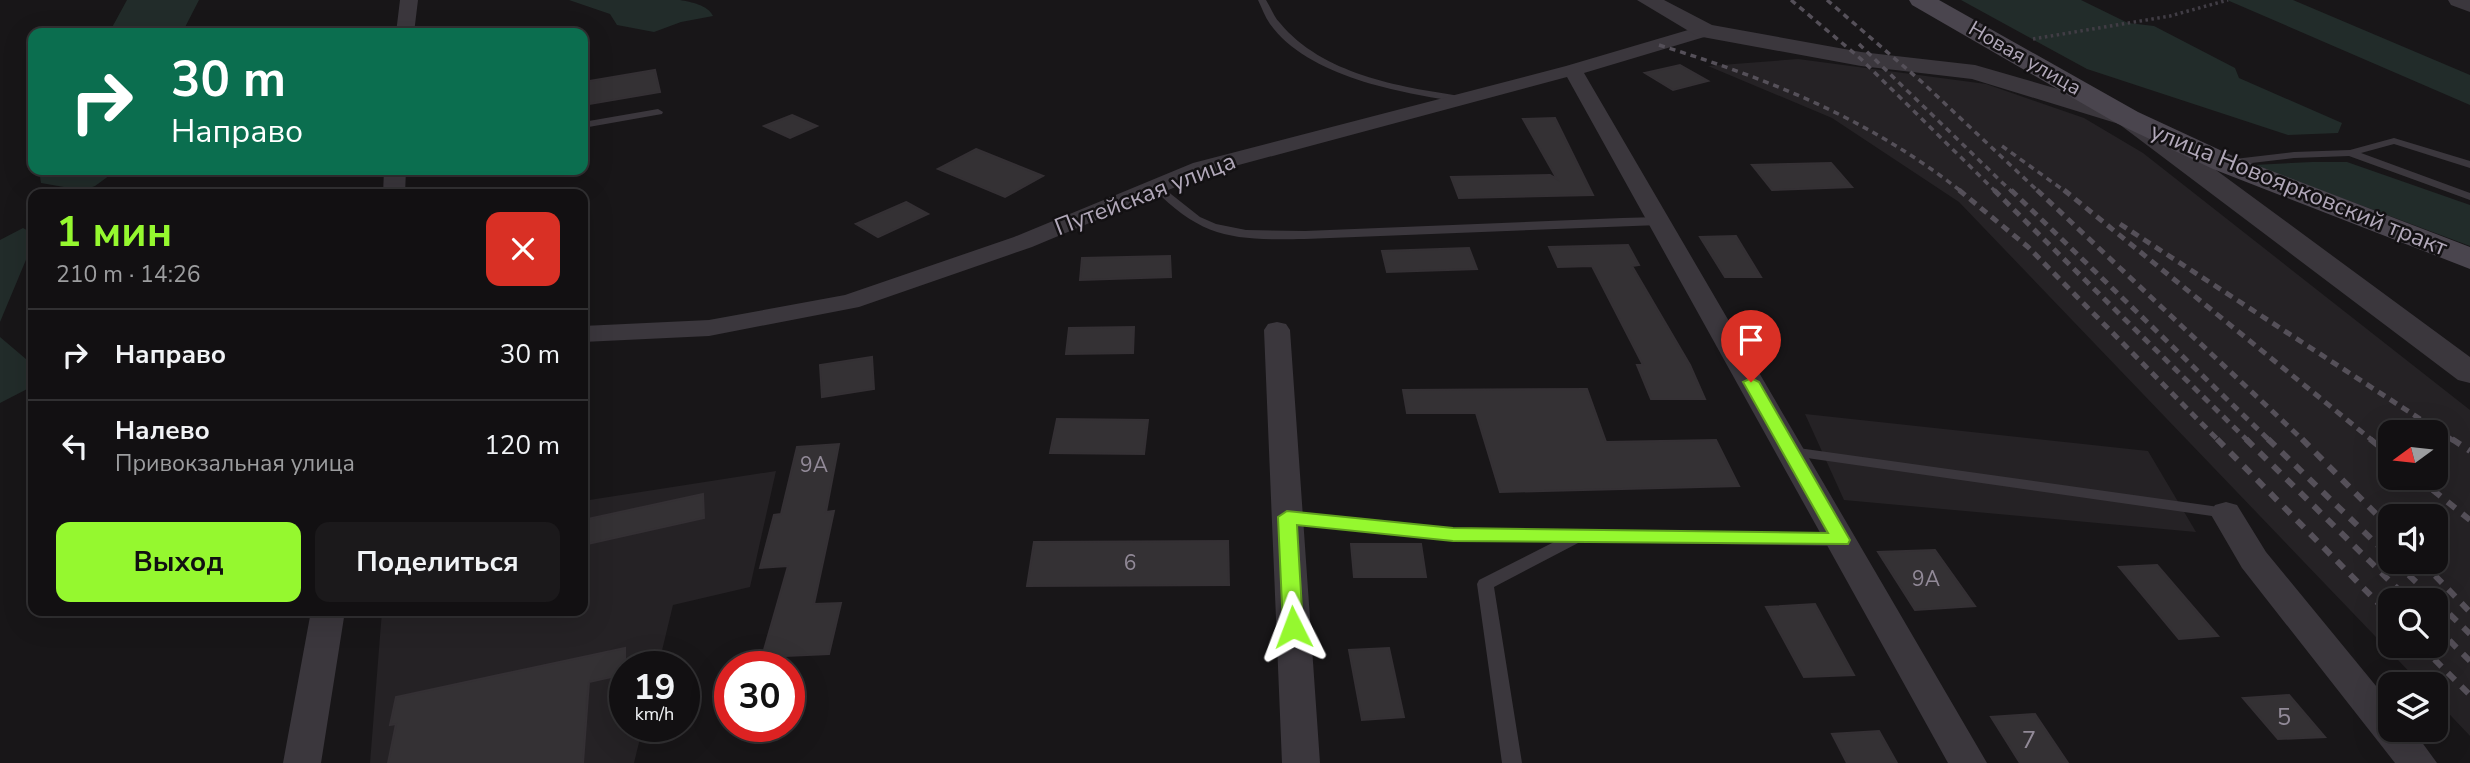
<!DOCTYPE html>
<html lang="ru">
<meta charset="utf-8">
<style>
:root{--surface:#121012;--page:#1b191b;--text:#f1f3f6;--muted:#9c9d9f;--line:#313032;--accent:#95f82f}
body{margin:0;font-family:"Nunito Sans",sans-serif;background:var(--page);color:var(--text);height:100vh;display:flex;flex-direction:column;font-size:26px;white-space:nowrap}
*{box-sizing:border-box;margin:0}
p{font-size:23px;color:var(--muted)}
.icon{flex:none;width:38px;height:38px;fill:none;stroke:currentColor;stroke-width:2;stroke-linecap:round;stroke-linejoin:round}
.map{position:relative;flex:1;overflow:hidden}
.details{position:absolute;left:28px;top:189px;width:560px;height:427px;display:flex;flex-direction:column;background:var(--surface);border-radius:14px;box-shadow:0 7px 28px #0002,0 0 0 2px var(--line)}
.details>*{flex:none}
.banner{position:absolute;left:28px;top:28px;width:560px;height:147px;border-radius:14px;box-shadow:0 7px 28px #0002,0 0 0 2px var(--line);background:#0b6e4f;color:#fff;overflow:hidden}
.needle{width:46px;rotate:255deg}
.tools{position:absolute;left:2378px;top:420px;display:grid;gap:14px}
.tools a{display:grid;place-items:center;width:70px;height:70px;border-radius:14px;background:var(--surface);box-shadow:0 7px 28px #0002,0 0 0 2px var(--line);font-size:35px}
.speed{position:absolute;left:609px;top:651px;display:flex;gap:14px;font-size:35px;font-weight:700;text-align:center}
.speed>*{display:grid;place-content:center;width:91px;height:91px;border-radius:50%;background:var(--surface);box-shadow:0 7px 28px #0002,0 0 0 2px var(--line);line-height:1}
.speed small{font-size:18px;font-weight:400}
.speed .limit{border:10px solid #d22;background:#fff;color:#111}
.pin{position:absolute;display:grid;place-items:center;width:60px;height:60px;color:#fff;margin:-72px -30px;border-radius:50% 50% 50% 0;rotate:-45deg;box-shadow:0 0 7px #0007}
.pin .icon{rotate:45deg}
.me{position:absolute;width:77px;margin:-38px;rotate:357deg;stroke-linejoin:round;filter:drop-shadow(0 0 5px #0008)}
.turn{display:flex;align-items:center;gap:24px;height:147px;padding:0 28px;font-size:32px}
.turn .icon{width:91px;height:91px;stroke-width:2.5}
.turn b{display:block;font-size:49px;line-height:60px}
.round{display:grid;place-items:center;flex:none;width:74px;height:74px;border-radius:14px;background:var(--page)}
.headline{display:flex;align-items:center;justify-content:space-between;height:119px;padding:0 28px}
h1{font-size:42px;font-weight:700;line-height:52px;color:var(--accent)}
.cta{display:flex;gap:14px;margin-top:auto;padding:14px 28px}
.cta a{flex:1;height:80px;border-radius:14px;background:var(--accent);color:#111;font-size:28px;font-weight:700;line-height:80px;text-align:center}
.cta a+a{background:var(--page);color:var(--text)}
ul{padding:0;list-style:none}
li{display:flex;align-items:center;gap:21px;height:91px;padding:0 28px;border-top:2px solid var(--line)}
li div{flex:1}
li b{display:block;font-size:26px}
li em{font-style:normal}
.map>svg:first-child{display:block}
.built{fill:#252225;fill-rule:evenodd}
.green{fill:#222c2a}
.building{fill:#343134;stroke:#343034;stroke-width:2}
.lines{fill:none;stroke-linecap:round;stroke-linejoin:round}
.path{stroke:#413d45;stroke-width:3.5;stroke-dasharray:2.5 3.5;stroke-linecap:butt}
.service{fill:#3b373d;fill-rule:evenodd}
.minor{fill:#3b373d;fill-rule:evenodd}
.tertiary{fill:#3b373d;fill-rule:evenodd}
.secondary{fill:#4a454e;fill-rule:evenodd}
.rail-far2{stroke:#555059;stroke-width:3.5;stroke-dasharray:6 5;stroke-linecap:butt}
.rail-far1{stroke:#555059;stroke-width:5;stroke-dasharray:8 6;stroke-linecap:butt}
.rail{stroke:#555059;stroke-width:6;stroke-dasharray:10 9;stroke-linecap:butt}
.route{fill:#95f82f;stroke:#61a11f;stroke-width:2}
.labels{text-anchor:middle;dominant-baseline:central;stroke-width:5;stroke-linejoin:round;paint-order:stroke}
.far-street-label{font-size:21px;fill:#b1a8b9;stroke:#131113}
.number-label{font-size:21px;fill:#928a98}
.street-label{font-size:24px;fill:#b1a8b9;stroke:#131113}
.near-number-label{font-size:24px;fill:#928a98}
</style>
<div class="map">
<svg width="2470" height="763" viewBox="0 0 2470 763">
<rect width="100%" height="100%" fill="#181618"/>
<!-- built -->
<path class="built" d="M 1798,59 L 1986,84 L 2084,118 L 2143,153 L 2470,410 L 2470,736 L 2436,700 L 2436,684 L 2421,684 L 1959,202 L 1832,118 L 1708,66 ZM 2390,432 L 2436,432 L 2436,478 L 2390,478 ZM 2390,516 L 2436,516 L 2436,562 L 2390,562 ZM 2390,600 L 2436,600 L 2436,646 L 2390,646 Z
M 1805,414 L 2148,451 L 2196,532 L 1844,500 Z
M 776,471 L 750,587 L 673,605 L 658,667 L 625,667 L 625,726 L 643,726 L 634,763 L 370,763 L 382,611 L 583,611 L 583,501 Z"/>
<!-- green -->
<path class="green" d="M 127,0 L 199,0 L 182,33 L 109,33 Z
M 569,0 L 680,0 C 691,2 708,5 713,16 L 681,22 L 654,32 L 617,25 L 610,14 Z
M 1961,0 L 2081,0 L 2128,23 L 2154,26 L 2235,68 L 2239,78 L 2342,123 L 2338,133 L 2288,135 L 2087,69 Z
M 2227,0 L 2293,0 L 2470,75 L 2470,105 Z
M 2312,162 L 2347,162 L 2470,205 L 2470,246 L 2253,165 Z
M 39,170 L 117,170 L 95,186 L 72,194 L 64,187 L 41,183 Z
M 23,228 L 32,233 L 33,243 L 0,322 L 0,240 Z
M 0,337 L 33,365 L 33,386 L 0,403 Z"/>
<!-- building -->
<path class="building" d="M 1680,65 L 1708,81 L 1673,90 L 1645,73 Z
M 655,70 L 660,92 L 583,105 L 583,82 Z
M 792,115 L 817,126 L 790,138 L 764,126 Z
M 1555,118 L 1593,195 L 1459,198 L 1451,177 L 1550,175 L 1557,179 L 1523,119 Z
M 976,149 L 1043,176 L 1005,197 L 938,169 Z
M 1831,163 L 1852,187 L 1772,190 L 1752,165 Z
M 906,202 L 928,214 L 878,237 L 856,224 Z
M 1736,236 L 1761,277 L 1725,277 L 1700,237 Z
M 1628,245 L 1639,265 L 1632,266 L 1690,365 L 1705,399 L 1651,399 L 1637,365 L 1643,365 L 1592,266 L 1558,267 L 1549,247 Z
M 1469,248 L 1477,269 L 1387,272 L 1382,251 Z
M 1170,256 L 1171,277 L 1080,280 L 1082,258 Z
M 1134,327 L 1133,353 L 1066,354 L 1069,328 Z
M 872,357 L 874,389 L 822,397 L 820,365 Z
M 1587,389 L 1606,442 L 1716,440 L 1739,486 L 1500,492 L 1476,413 L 1407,413 L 1403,390 Z
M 1057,419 L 1148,420 L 1144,454 L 1050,453 Z
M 839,444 L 826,512 L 834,511 L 814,604 L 841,603 L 829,654 L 762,657 L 788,566 L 760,568 L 774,515 L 781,514 L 797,447 Z
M 703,494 L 704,518 L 583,545 L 583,520 Z
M 1228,541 L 1229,585 L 1027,586 L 1034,542 Z
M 1351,544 L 1421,544 L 1426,577 L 1354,577 Z
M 1935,550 L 1975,606 L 1915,610 L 1878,552 Z
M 2157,565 L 2218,636 L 2179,639 L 2119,567 Z
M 1815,604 L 1854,675 L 1804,677 L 1766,607 Z
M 625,648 L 625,674 L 589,682 L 583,763 L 388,763 L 396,724 L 390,725 L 396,697 Z
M 1389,648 L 1404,717 L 1362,720 L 1349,650 Z
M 2289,695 L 2325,737 L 2278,739 L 2243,698 Z
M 2035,714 L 2068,763 L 2020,763 L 1991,717 Z
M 1879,731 L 1897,763 L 1847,763 L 1832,734 Z"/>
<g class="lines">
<!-- path -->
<path class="path" d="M 2033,39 L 2170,16 L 2228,0"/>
<!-- service -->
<path class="service" d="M 1258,0 L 1266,0 C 1271,8 1274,17 1280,23 C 1322,74 1399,87 1461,96 L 1466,99 L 1461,102 C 1401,93 1308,77 1270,24 C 1265,17 1262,8 1258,0 Z
M 658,109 L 663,112 L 662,114 L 583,128 L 583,122 Z
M 2394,138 L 2470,161 L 2470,168 L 2394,144 L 2361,153 L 2470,193 L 2470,200 L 2349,156 L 2294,158 L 2226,166 L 2220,163 L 2226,160 L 2294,152 L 2350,150 Z
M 1157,183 L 1200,217 L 1216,224 L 1246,230 L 1305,231 L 1622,218 L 1659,217 L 1665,221 L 1659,225 L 1305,239 C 1236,240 1203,240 1153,188 L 1151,186 Z
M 1791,447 L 2226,508 L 2232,509 L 2234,513 L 2232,517 L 2226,518 L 1786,455 L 1784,452 Z
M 1287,512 L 1453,529 L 1841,534 L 1847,536 L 1849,540 L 1847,544 L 1841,546 L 1580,542 L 1494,587 L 1522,763 L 1502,763 L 1477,584 L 1479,580 L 1554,542 L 1453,541 L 1281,521 L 1279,517 L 1281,513 Z"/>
<!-- minor -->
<path class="minor" d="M 400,0 L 418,0 L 414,33 L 396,33 Z
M 1705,25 L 1711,27 L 1714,31 L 1711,35 L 1584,73 L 1987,763 L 1948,763 L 1567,77 L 1209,173 L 1032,247 L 859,307 L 709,336 L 583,342 L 583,326 L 709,320 L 845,295 L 1014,237 L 1193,163 L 1566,66 Z
M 384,170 L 406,170 L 405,194 L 383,194 Z
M 1277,322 L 1286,324 L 1290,330 L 1320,763 L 1282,763 L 1264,330 L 1268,324 Z
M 2226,502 L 2237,505 L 2266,552 L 2390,703 L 2390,730 L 2413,730 L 2437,763 L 2395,763 L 2242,568 L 2210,513 L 2215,505 Z
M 311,611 L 345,611 L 321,763 L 283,763 Z"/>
<!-- tertiary -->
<path class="tertiary" d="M 1637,0 L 1664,0 L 1712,25 L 1861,52 L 1975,65 L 2137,112 L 2470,357 L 2470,383 L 2458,380 L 2119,124 L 1972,79 L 1861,66 L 1697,36 Z
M 2448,0 L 2470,0 L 2470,12 L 2451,5 Z"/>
<!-- secondary -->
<path class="secondary" d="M 1909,0 L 1939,0 L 2138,112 L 2235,157 L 2470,247 L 2470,269 L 2213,169 L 2118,124 L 1912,5 Z"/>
<!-- rail-far2 -->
<path class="rail-far2" d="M 1791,0 L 1861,59 L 1996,192
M 1827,0 L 1923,83 L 2039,192
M 1859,44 L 2012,192
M 1659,45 C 1771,80 1868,118 1962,192
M 2002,146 L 2066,192"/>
<!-- rail-far1 -->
<path class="rail-far1" d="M 1959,190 L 2028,247 L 2219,441
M 1994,190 L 2248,441
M 2011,190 L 2270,441
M 2037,190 L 2304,441
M 2064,190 L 2373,441
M 2120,224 L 2454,441"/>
<!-- rail -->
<path class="rail" d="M 2217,439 L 2390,615
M 2246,439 L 2409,600
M 2268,439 L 2390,557
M 2302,439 L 2390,528
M 2370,439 L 2390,455
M 2452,439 L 2470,451
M 2418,478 L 2470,520
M 2395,562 L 2435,600
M 2422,562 L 2470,612
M 2436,601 L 2470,634
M 2436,627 L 2470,661
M 2421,646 L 2470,695"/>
</g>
<!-- route -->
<path class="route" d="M 1751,378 L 1759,382 L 1850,540 L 1848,544 L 1453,541 L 1297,525 L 1303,627 L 1293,634 L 1283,627 L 1278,517 L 1287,511 L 1453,528 L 1828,533 L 1743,382 Z"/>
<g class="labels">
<!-- far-street labels -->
<g class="far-street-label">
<text transform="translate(2025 58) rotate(30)">Новая улица</text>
</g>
<!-- number labels -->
<g class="number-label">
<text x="814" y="465">9А</text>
<text x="1130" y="563">6</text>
<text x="1926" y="579">9А</text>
</g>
<!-- street labels -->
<g class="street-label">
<text transform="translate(2299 189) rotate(22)">улица Новоярковский тракт</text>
<text transform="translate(1145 194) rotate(-21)">Путейская улица</text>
</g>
<!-- near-number labels -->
<g class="near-number-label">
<text x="2284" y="717">5</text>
<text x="2029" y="740">7</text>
</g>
</g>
</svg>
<div class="tools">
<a><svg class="needle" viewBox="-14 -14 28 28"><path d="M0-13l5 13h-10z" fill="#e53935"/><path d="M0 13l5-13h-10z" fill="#9c9d9f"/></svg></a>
<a><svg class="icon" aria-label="sound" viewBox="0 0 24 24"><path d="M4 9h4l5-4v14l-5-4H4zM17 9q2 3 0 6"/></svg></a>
<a><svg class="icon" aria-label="search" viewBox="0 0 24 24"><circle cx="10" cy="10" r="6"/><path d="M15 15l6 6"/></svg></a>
<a><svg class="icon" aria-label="layers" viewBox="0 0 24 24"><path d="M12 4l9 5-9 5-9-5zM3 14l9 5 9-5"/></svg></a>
</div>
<div class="speed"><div>19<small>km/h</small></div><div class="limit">30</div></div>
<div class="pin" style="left:1751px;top:382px;background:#d93025"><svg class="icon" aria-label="arrive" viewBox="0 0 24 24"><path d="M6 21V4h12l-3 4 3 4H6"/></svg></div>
<svg class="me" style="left:1293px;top:627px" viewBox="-20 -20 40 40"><path d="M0-17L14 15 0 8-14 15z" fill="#95f82f" stroke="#fff" stroke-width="4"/></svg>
<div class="banner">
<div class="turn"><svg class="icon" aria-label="right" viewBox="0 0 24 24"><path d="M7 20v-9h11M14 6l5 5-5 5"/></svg><div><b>30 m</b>Направо</div></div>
</div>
<section class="details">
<div class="headline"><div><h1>1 мин</h1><p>210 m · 14:26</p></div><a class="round" style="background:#d93025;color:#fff"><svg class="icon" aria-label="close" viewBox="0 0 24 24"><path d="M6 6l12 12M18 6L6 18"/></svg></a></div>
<ul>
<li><svg class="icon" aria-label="right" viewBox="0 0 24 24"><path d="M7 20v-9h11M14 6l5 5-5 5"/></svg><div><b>Направо</b></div><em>30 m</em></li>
<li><svg class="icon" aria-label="left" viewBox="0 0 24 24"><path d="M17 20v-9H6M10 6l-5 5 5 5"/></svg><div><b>Налево</b><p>Привокзальная улица</p></div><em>120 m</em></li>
</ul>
<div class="cta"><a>Выход</a><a>Поделиться</a></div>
</section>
</div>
